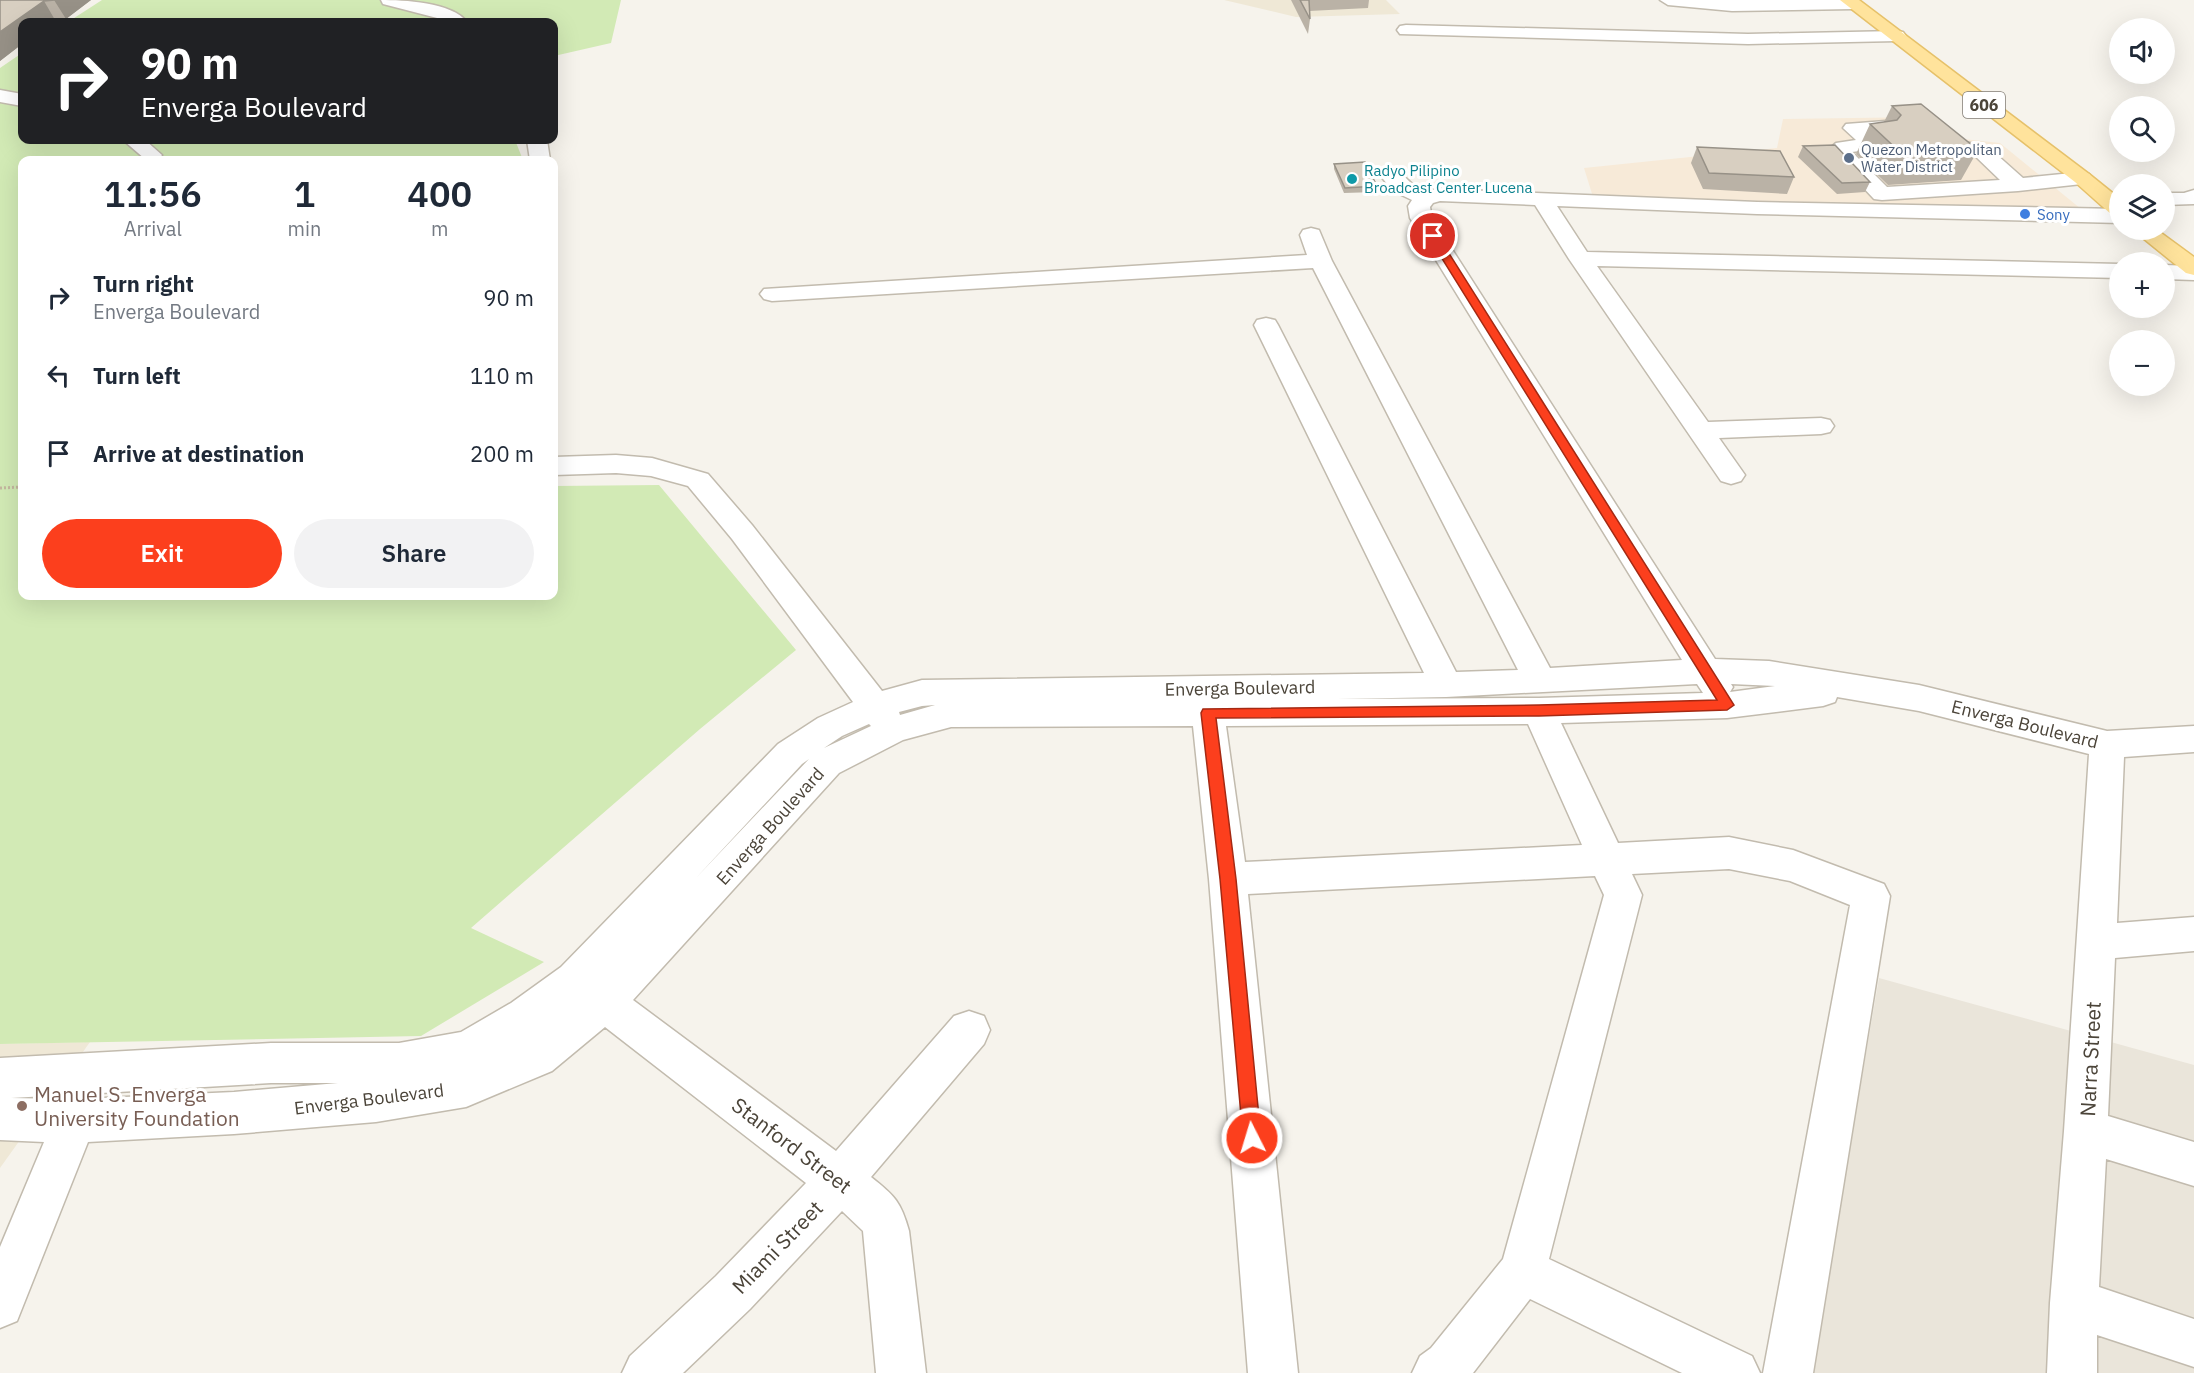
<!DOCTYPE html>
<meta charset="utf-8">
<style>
:root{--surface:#fff;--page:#f2f2f3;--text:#1f2937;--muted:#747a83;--accent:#fc3f1d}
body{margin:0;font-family:"IBM Plex Sans",sans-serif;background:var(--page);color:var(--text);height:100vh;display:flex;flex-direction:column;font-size:22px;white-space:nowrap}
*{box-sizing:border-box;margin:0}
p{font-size:20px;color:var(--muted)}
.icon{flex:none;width:33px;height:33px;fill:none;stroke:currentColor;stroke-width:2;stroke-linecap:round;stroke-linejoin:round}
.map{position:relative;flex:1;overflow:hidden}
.panel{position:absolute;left:18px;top:156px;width:540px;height:444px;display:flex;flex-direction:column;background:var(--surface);border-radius:12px;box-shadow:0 6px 24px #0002}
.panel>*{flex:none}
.banner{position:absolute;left:18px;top:18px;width:540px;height:126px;border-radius:12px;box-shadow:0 6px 24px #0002;background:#202124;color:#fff;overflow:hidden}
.controls{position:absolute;left:2109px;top:18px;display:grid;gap:12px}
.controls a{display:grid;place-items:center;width:66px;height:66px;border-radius:50%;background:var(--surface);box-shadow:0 6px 24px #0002;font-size:30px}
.pin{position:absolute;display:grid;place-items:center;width:51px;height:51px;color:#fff;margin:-26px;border:3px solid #fff;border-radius:50%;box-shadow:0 2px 6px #0007}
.me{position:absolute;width:66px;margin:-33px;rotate:355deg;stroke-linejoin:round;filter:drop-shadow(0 0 4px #0008)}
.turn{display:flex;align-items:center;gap:21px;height:126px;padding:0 24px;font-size:27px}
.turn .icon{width:78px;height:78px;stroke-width:2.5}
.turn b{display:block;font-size:42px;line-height:51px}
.eta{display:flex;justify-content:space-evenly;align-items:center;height:102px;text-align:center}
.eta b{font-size:36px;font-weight:600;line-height:42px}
.button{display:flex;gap:12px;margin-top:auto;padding:12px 24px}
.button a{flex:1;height:69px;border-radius:36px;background:var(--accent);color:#fff;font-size:24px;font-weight:600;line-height:69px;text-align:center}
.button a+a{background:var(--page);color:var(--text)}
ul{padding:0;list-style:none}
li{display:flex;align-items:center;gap:18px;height:78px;padding:0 24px}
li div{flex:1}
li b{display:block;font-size:22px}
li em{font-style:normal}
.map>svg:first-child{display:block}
.residential{fill:#eae5da}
.commercial{fill:#f7ead8}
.education{fill:#efe8d6}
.green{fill:#d2eab5}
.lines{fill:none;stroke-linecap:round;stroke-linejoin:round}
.minor-casing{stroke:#c2bbae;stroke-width:3}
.major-casing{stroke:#e6c16a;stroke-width:3}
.path{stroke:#c4b79f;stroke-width:3;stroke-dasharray:2 2;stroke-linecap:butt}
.minor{fill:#fff;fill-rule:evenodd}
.major{fill:#ffe39c;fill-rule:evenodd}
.wall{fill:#bab2a6}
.shaded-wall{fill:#979187}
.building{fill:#d8cfc1;stroke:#979187;stroke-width:1.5}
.route{fill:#fc3f1d;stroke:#a42913;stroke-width:1.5}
.service-dot{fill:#5c6f8a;stroke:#fff;stroke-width:2}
.culture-dot{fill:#0f9aa8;stroke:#fff;stroke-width:2}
.shop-dot{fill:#3f7fe0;stroke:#fff;stroke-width:2}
.education-dot{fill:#8d6e63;stroke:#fff;stroke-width:2}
.labels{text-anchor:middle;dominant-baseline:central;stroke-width:6;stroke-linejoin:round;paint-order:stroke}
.far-service-label{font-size:15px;fill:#4e5e75;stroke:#fff;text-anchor:start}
.far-culture-label{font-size:15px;fill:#0d838f;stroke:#fff;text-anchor:start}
.far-shop-label{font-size:15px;fill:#366cbe;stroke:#fff;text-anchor:start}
.shield{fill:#fff;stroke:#817c74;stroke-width:1.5}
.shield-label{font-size:16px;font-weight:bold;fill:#4b4439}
.street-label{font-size:18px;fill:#4b4439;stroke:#fff}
.near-street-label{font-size:21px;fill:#4b4439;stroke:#fff}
.near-education-label{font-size:21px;fill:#785e54;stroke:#fff;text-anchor:start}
</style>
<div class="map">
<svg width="2194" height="1373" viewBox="0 0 2194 1373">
<rect width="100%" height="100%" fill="#f6f3ec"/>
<!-- residential -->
<path class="residential" d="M 1879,978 L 2194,1065 L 2194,1373 L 1811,1373 Z"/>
<!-- commercial -->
<path class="commercial" d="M 1924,117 L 1945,137 L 2000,143 L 2086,213 L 1593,197 L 1584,168 L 1777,148 L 1783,119 Z"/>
<!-- education -->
<path class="education" d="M 1224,0 L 1386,0 L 1400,14 L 1296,17 Z
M 90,1042 L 0,1168 L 0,1044 Z"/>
<!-- green -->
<path class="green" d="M 102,0 L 621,0 L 611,43 L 554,56 L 554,22 L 68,22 Z
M 22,53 L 22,140 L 515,140 L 523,160 L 22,160 L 22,596 L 554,596 L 554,486 L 659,485 L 796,650 L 700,729 L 471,928 L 544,962 L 421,1036 L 0,1044 L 0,68 Z"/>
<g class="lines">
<defs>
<path id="minor" d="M 381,0 C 403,0 452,2 467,22 L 447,22 L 441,19 L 383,4 Z
M 1660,0 L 1857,0 L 1861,4 L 1853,9 L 1732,11 L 1668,5 Z
M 1406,25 L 1748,34 L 1897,31 L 1903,32 L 1906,36 L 1903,40 L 1897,41 L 1748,44 L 1400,34 L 1397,30 L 1400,26 Z
M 0,90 L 22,94 L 22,106 L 0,102 Z
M 1912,119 L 1919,121 L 1922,125 L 1919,129 L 1872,133 L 1884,144 L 1881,148 L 1852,152 L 1887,187 L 2000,180 L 1974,155 L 1929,147 L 1926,143 L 1929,139 L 1936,137 L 1987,146 L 2023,178 L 2082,172 L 2089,174 L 2092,178 L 2089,182 L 2082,184 L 2018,191 L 1882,200 L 1874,199 L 1828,150 L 1836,143 L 1856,140 L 1843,128 L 1846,124 Z
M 123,140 L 145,140 L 162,155 L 159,159 L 145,159 Z
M 527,140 L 547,140 L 550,160 L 530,160 Z
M 1389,168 C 1411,173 1408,195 1440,189 L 1757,202 L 2120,209 L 2120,223 L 1757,214 L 1557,206 L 1587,252 L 2120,264 L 2120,278 L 1597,266 L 1708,422 L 1821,418 L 1830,420 L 1834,426 L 1830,432 L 1821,434 L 1719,438 L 1745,475 L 1741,481 L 1731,484 L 1721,481 L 1569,259 L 1535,205 L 1440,201 L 1433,203 L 1430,207 L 1432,218 L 1715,659 L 1769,661 L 1919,685 L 2107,731 L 2194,726 L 2194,752 L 2124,757 L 2117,923 L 2194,917 L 2194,951 L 2115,958 L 2108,1116 L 2194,1142 L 2194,1186 L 2106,1159 L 2099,1287 L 2194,1319 L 2194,1367 L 2097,1335 L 2097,1373 L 2047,1373 L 2050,1303 L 2064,1131 L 2089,754 L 1919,711 L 1837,697 L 1835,702 L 1823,706 L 1727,718 L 1561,723 L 1618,843 L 1729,837 L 1793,850 L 1884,884 L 1890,896 L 1813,1373 L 1763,1373 L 1850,905 L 1790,881 L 1729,869 L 1632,874 L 1642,895 L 1549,1259 L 1752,1356 L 1760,1373 L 1682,1373 L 1530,1299 L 1473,1373 L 1412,1373 L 1420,1356 L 1431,1348 L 1503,1259 L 1604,895 L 1595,876 L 1248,894 L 1298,1373 L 1248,1373 L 1209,879 L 1193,726 L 951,727 L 903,740 L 839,773 L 633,1000 L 836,1151 L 954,1016 L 969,1011 L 984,1016 L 990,1030 L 984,1044 L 871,1177 C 895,1196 901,1202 909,1231 L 926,1373 L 876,1373 L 863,1231 L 842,1211 L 750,1309 L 683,1373 L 622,1373 L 630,1356 L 716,1276 L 806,1183 L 605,1027 L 552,1071 L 466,1107 L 376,1122 L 234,1134 L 88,1142 L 17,1321 L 0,1328 L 0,1247 L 44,1142 L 0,1140 L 0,1058 L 271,1043 L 399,1043 L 461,1032 L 511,1003 L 561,967 L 778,744 L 818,718 L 853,702 L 732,539 L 688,486 L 651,476 L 616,473 L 554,475 L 554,457 L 616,455 L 652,458 L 708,474 L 752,525 L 882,691 L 922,680 L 1424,673 L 1254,325 L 1257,320 L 1266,318 L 1275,320 L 1278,325 L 1456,672 L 1518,670 L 1313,268 L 772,301 L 764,299 L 760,294 L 764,289 L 1307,255 L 1300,235 L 1303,230 L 1311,228 L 1319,230 L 1332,261 L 1550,668 L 1682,660 L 1410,218 L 1408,206 L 1412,200 L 1393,191 L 1379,174 L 1382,170 ZM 1697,684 L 1703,693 L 1539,698 L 1337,699 L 1446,697 ZM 1731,684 L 1775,686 L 1730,692 L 1733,687 ZM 935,705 L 900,715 L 899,712 L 922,706 ZM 869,724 L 871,726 L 824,748 L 842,736 ZM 1528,724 L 1582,845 L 1245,862 L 1226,726 ZM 809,759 L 695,879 L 802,764 ZM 271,1083 L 338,1083 L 234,1092 L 103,1098 L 101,1093 ZM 64,1095 L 62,1099 L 11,1098 Z
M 2194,190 L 2194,204 L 2164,205 L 2164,193 L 2184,193 Z
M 2164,265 L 2194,266 L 2194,280 L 2164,279 Z"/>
<path id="major" d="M 1840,0 L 1859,0 L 2089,174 L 2120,199 L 2120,216 L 2112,215 L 2075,182 Z
M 2133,230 L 2157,230 L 2194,257 L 2194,275 L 2186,273 Z"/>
</defs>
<!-- minor casing -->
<use href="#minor" class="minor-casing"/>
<!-- major casing -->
<use href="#major" class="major-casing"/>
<!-- path -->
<path class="path" d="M 0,488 L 22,487"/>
<!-- minor -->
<use href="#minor" class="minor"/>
<!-- major -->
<use href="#major" class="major"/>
</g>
<!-- wall -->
<path class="wall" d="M 0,0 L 91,0 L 66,19 L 22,22 L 22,44 L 0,61 Z
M 1291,0 L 1369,0 L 1368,8 L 1309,11 L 1310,19 L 1308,34 Z
M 1892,106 L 1978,150 L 1961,180 L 1888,185 L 1856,154 L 1870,124 L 1884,122 Z
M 1803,146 L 1870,182 L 1865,192 L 1837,194 L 1798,157 Z
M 1697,147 L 1794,177 L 1787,194 L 1703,189 L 1691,163 Z
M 1334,164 L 1377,186 L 1376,192 L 1344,193 L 1334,169 Z"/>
<!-- shaded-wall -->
<path class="shaded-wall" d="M 54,0 L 91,0 L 66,19 Z
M 44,1 L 55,20 L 51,22 L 22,22 L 22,44 L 0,61 L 0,32 Z"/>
<!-- building -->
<path class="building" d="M 0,0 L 55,0 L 44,1 L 0,32 Z
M 1300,0 L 1309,0 L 1310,19 Z
M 1921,104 L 1978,150 L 1903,155 L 1870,124 L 1897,120 L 1901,115 L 1892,106 Z
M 1835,145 L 1870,182 L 1842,183 L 1803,146 Z
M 1697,147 L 1780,151 L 1794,177 L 1709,173 Z
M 1365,162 L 1377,186 L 1345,188 L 1334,164 Z"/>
<!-- route -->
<path class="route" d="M 1433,233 L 1438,236 L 1734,705 L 1727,710 L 1539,716 L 1216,718 L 1236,879 L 1261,1138 L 1258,1144 L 1252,1147 L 1245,1144 L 1243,1138 L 1220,879 L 1201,713 L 1203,709 L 1539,705 L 1717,700 L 1428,236 Z"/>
<!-- markers -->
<circle class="service-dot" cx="1849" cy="158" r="6"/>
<circle class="culture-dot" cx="1352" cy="179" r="6"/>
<circle class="shop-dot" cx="2025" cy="214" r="6"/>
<circle class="education-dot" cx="22" cy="1106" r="6"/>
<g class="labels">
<!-- far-service labels -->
<g class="far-service-label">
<text x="1861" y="149">Quezon Metropolitan<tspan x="1861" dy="17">Water District</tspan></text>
</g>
<!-- far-culture labels -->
<g class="far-culture-label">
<text x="1364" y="170">Radyo Pilipino<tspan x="1364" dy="17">Broadcast Center Lucena</tspan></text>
</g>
<!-- far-shop labels -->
<g class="far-shop-label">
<text x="2037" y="214">Sony</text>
</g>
<!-- shield labels -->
<rect class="shield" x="1963" y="92" width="42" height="26" rx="4.5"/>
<g class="shield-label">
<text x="1984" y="105">606</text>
</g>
<!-- street labels -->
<g class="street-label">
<text transform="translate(1240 688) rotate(-1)">Enverga Boulevard</text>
<text transform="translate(2025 724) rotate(14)">Enverga Boulevard</text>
<text transform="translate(770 826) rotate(-48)">Enverga Boulevard</text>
<text transform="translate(369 1099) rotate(-7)">Enverga Boulevard</text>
</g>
<!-- near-street labels -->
<g class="near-street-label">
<text transform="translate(2090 1059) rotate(-87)">Narra Street</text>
<text transform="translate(792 1145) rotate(37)">Stanford Street</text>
<text transform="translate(777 1247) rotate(-46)">Miami Street</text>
</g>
<!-- near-education labels -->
<g class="near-education-label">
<text x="34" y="1094">Manuel S. Enverga<tspan x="34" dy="24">University Foundation</tspan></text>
</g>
</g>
</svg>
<div class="controls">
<a><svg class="icon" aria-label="sound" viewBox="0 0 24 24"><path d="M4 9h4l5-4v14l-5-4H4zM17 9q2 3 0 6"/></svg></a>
<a><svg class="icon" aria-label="search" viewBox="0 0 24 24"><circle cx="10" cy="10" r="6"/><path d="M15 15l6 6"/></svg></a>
<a><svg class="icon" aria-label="layers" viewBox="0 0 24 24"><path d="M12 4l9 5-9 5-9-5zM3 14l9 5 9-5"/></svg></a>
<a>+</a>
<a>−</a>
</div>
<div class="pin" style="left:1433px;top:236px;background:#d93025"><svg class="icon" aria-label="arrive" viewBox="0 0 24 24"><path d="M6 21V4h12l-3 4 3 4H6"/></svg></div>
<svg class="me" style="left:1252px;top:1138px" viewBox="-20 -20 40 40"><circle r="17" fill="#fc3f1d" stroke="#fff" stroke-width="3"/><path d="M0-11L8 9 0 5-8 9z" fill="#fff"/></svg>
<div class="banner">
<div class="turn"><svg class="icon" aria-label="right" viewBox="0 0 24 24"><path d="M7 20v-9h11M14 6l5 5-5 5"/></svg><div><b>90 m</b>Enverga Boulevard</div></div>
</div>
<section class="panel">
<div class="eta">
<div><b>11:56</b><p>Arrival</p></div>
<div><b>1</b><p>min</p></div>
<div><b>400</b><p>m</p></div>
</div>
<ul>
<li><svg class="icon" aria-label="right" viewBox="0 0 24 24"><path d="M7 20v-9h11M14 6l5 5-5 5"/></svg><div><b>Turn right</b><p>Enverga Boulevard</p></div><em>90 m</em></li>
<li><svg class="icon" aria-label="left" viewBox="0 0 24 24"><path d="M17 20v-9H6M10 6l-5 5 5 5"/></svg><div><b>Turn left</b></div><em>110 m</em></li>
<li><svg class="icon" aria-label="arrive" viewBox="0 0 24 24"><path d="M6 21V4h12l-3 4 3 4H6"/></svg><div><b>Arrive at destination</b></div><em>200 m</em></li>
</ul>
<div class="button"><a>Exit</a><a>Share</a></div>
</section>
</div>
